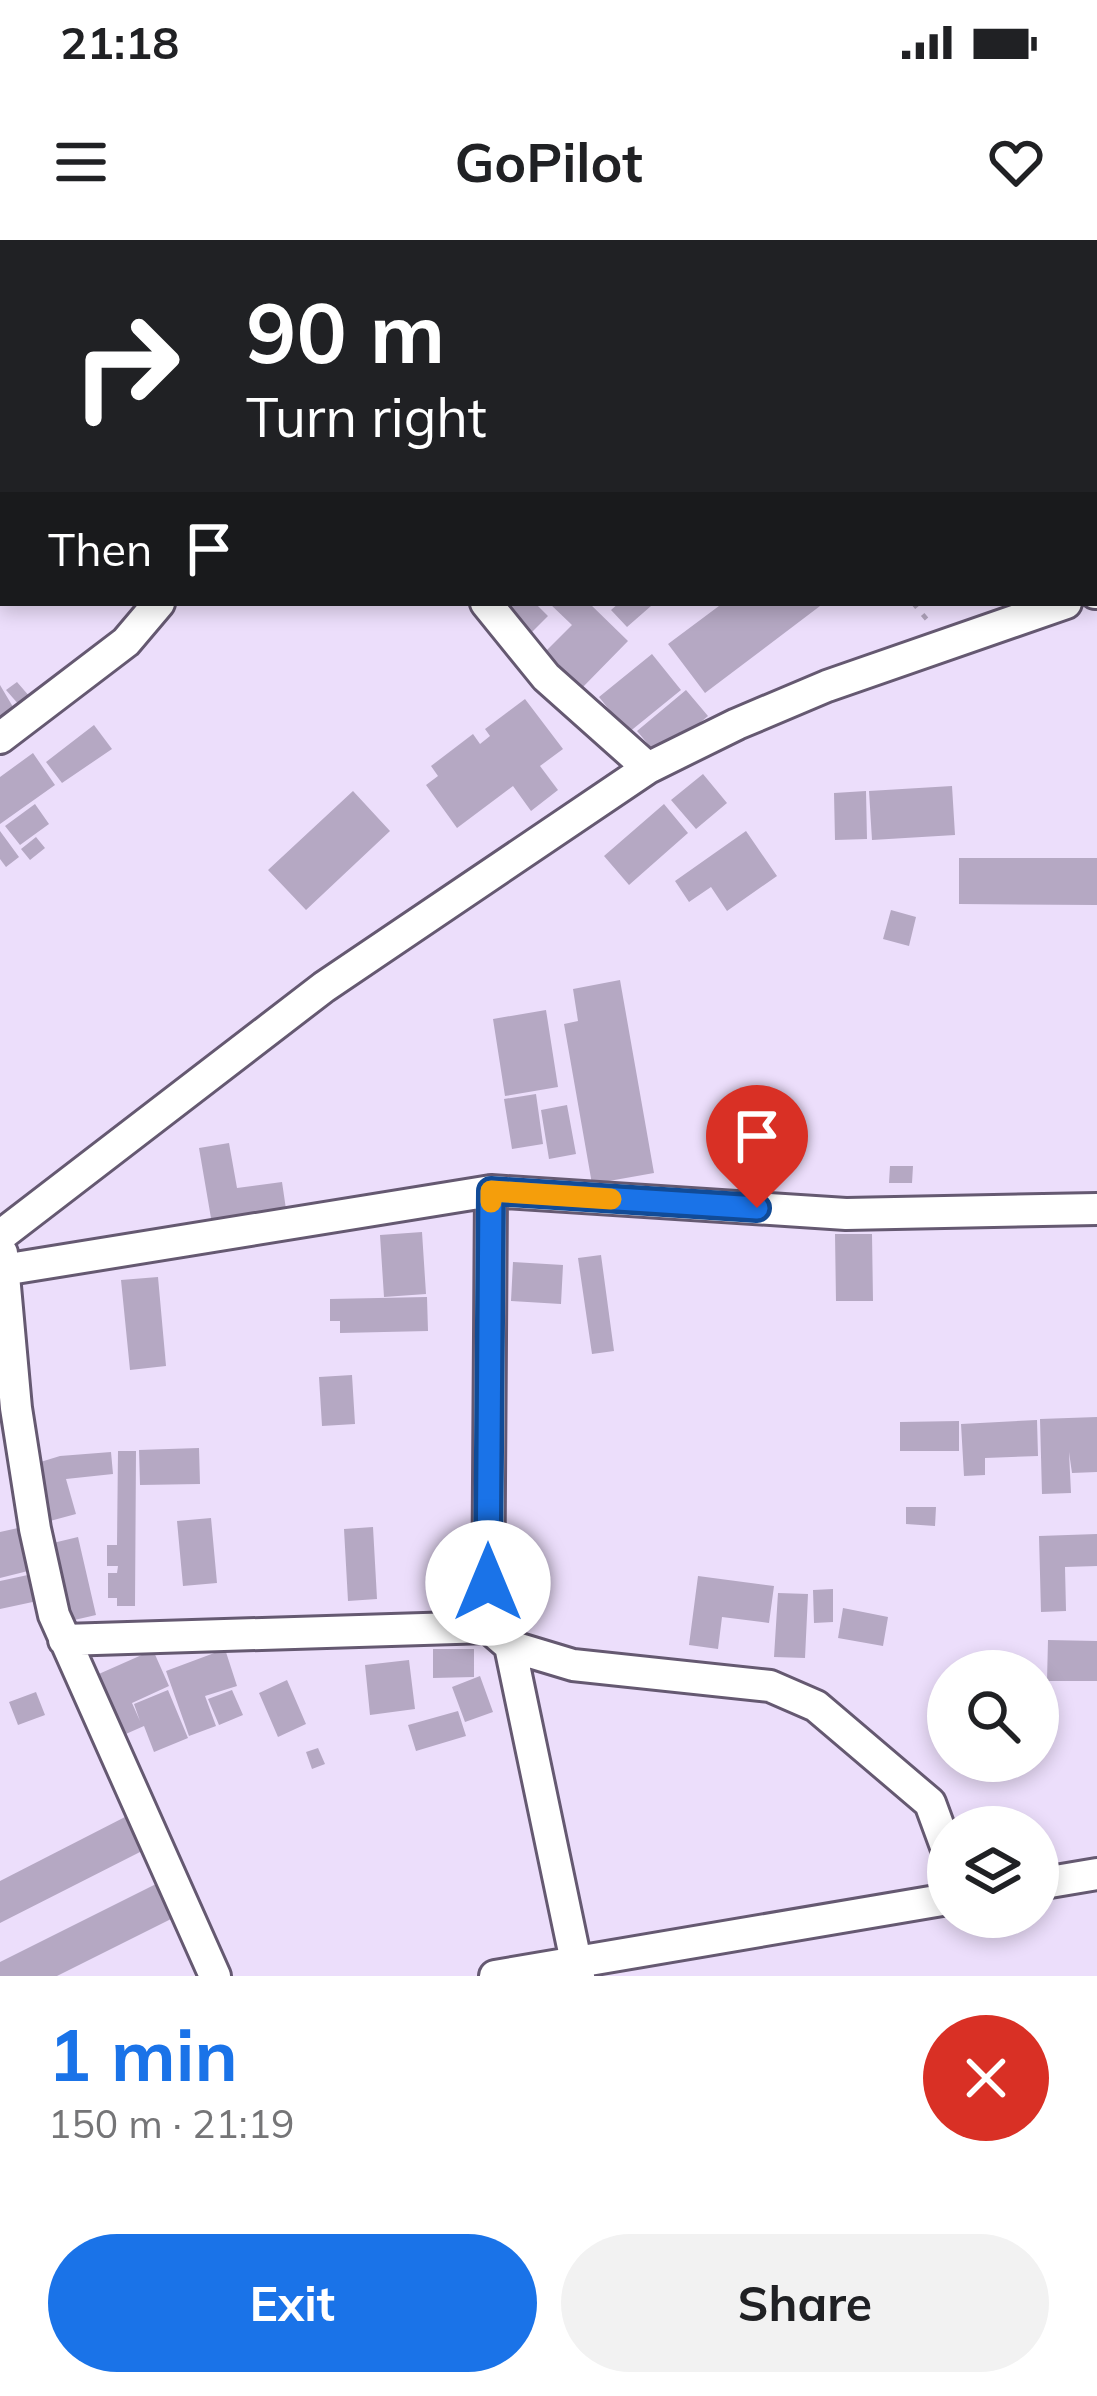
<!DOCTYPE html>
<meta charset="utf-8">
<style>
:root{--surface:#fff;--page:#f2f2f2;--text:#202124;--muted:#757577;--accent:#1a73e8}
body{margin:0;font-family:Mulish,sans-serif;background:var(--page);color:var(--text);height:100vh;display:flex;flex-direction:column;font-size:45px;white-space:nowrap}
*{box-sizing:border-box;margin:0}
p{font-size:39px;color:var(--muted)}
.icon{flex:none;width:66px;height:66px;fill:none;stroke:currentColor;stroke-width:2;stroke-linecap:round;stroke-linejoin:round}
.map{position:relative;height:1736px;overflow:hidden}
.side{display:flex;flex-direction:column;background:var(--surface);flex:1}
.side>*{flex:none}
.guide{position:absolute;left:0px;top:0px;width:1098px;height:366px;box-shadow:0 6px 18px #0003;background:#202124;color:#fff;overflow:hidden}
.tools{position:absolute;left:927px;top:1410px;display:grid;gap:24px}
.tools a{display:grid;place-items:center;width:132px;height:132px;border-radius:50%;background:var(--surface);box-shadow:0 6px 18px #0003;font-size:60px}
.pin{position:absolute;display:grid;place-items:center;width:102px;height:102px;color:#fff;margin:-123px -51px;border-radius:50% 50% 50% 0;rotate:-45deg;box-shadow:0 0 12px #0007}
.pin .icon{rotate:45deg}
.me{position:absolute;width:132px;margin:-66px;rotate:0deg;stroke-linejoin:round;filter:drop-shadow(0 0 9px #0008)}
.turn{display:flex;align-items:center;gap:42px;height:252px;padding:0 48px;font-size:54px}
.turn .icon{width:156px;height:156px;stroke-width:2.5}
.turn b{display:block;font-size:84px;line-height:102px}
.then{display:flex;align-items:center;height:114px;padding:0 48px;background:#0003;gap:24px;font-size:45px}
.round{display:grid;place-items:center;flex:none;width:126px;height:126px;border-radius:63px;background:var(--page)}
.overview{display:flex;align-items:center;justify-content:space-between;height:204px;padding:0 48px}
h1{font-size:72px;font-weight:700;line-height:90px;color:var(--accent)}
.action{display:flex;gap:24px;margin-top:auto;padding:24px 48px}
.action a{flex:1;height:138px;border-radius:72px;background:var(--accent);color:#fff;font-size:48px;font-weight:700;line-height:138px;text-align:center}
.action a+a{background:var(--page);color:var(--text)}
.status{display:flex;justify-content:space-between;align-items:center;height:84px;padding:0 60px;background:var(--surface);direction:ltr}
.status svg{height:33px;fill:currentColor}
header{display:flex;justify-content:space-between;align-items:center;height:156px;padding:0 48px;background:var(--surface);font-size:54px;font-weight:700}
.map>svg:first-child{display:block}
.building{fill:#b5a8c3}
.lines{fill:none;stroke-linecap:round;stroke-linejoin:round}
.minor-casing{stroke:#655971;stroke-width:36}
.path{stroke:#afa3bb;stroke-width:4.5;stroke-dasharray:6 9;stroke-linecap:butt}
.minor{stroke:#fff;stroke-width:30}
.route-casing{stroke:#114b97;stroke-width:30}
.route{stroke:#1a73e8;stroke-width:21}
.slow{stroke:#f59e0b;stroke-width:21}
</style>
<div class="status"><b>21:18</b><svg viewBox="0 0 49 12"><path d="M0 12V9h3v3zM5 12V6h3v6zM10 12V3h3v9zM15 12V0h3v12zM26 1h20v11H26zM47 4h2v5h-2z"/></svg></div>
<header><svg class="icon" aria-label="menu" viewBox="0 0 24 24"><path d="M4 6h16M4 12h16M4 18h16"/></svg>GoPilot<svg class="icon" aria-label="heart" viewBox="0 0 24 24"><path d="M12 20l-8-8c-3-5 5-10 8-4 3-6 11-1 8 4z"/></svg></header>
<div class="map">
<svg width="1097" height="1736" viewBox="0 0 1097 1736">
<rect width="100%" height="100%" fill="#ecdefb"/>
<!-- building -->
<path class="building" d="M 499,363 L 535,363 L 548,376 L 526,398 Z
M 549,363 L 589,363 L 628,401 L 581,449 L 544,413 L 572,385 Z
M 619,363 L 649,363 L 651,366 L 627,387 L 611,370 Z
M 723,363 L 824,363 L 705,453 L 668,404 Z
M 652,414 L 681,450 L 628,493 L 599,457 Z
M 17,442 L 30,457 L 20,466 L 6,450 Z
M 0,445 L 16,472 L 0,481 Z
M 686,450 L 708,476 L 659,517 L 637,491 Z
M 525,459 L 563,509 L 540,526 L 558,550 L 531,571 L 513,546 L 457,588 L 426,545 L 438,536 L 431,526 L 473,494 L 480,504 L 490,496 L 485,489 Z
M 94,485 L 112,509 L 62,543 L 46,522 Z
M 33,513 L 55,545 L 0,584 L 0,537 Z
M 703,534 L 727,563 L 696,589 L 671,560 Z
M 952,546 L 955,595 L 872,600 L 869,551 Z
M 353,551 L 390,591 L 306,670 L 268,630 Z
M 866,551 L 867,599 L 835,600 L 834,553 Z
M 35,564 L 49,584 L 20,605 L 5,586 Z
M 664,564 L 688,593 L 629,645 L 604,616 Z
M 0,591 L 19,617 L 6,627 L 0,619 Z
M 746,591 L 777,636 L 727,671 L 711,647 L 689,662 L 675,641 Z
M 36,597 L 45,608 L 30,620 L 21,609 Z
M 959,618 L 1097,618 L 1097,665 L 959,664 Z
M 891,670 L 916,677 L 909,706 L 883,699 Z
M 620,740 L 654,933 L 592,944 L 564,784 L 578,781 L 573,749 Z
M 546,770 L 558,847 L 505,856 L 493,779 Z
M 536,854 L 543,904 L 512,909 L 504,859 Z
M 567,865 L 576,914 L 549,919 L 541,870 Z
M 229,903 L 237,948 L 282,942 L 287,976 L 212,984 L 199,908 Z
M 890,926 L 913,926 L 912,943 L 889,943 Z
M 422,992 L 426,1054 L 384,1057 L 380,995 Z
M 835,994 L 872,994 L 873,1061 L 836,1061 Z
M 601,1015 L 614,1111 L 592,1114 L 578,1018 Z
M 513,1022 L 563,1025 L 561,1064 L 511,1061 Z
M 158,1037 L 166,1126 L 130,1130 L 121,1040 Z
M 427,1057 L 428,1091 L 340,1093 L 340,1081 L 330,1081 L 330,1059 Z
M 352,1135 L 355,1184 L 322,1186 L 319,1137 Z
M 1097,1177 L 1097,1232 L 1072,1233 L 1069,1212 L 1071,1253 L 1042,1254 L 1040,1179 Z
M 1037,1180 L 1038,1216 L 985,1218 L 985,1235 L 964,1236 L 961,1184 Z
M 959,1181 L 959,1211 L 900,1211 L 900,1182 Z
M 199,1208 L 200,1244 L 140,1245 L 139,1210 Z
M 118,1211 L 136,1211 L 135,1366 L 117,1366 L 117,1358 L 108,1358 L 108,1333 L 117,1333 L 118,1326 L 107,1326 L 107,1305 L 117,1305 Z
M 111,1212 L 113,1234 L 66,1239 L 76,1274 L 50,1281 L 34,1224 L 60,1216 Z
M 906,1267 L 936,1267 L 935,1286 L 906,1284 Z
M 211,1278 L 217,1343 L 183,1346 L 177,1281 Z
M 373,1287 L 377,1359 L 348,1361 L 344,1289 Z
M 18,1288 L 28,1331 L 0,1338 L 0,1292 Z
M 1097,1294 L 1097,1326 L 1065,1327 L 1066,1371 L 1041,1372 L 1039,1296 Z
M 78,1297 L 96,1375 L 70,1381 L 53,1303 Z
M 37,1333 L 42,1360 L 0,1369 L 0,1341 Z
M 698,1336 L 774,1346 L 769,1383 L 722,1377 L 718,1409 L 689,1405 Z
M 833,1349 L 833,1382 L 814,1383 L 813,1350 Z
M 778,1353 L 808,1354 L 805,1418 L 774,1417 Z
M 843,1368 L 888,1377 L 883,1406 L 838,1398 Z
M 1048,1400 L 1097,1401 L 1097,1441 L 1047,1441 Z
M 225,1409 L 237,1446 L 205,1456 L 216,1486 L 189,1496 L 166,1431 Z
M 433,1409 L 474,1409 L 474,1437 L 433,1438 Z
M 153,1410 L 169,1446 L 132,1463 L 140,1481 L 134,1464 L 168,1450 L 188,1498 L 154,1512 L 144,1486 L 119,1497 L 92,1437 Z
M 409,1420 L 415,1469 L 370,1475 L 365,1425 Z
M 480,1436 L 493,1472 L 465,1482 L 452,1447 Z
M 287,1440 L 306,1484 L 278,1497 L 259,1453 Z
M 232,1450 L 243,1475 L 219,1485 L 208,1459 Z
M 36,1452 L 45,1475 L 18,1485 L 9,1462 Z
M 458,1471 L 466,1496 L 416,1511 L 408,1485 Z
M 318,1508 L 325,1524 L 312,1529 L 306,1512 Z
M 125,1577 L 142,1611 L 0,1683 L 0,1641 Z
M 158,1643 L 175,1677 L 57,1736 L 0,1736 L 0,1722 Z"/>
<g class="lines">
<defs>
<path id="minor" d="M 18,3 L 20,0
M 391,3 L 393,0
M 1095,353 L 1097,352
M 486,363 L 546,437 L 648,528
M 0,498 L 126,402 L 159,363
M 0,996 L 324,747 L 648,528 L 737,484 L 827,446 L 1066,363
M 2,1013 L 16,1168 L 35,1289 L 54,1375 L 215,1736
M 3,1030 L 491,951 L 846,974 L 1097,969
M 488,1387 L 491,951
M 64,1400 L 488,1387 L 510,1406 L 573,1425 L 770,1446 L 816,1466 L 930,1563 L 948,1612
M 510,1406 L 579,1736
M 1038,1644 L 1097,1634
M 495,1736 L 948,1659"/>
</defs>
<!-- minor casing -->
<use href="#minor" class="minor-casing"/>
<!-- path -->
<path class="path" d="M 925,3 L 928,1
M 913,363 L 929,382"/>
<!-- minor -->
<use href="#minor" class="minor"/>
</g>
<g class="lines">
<defs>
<path id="route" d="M 488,1343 L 491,951 L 757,968"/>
</defs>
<!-- route casing -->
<use href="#route" class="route-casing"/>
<!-- route -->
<use href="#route" class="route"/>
<!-- slow -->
<path class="slow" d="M 491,962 L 491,951 L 611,959"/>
</g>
</svg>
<div class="tools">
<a><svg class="icon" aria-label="search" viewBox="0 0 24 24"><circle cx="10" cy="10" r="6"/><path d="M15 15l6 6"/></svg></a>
<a><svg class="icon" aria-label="layers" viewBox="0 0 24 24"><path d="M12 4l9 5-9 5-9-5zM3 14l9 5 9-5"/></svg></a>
</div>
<div class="pin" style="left:757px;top:968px;background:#d93025"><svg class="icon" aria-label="arrive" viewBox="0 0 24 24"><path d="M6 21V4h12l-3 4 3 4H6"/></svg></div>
<svg class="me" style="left:488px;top:1343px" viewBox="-20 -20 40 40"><circle r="19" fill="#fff"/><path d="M0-13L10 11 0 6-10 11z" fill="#1a73e8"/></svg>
<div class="guide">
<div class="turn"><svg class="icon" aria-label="right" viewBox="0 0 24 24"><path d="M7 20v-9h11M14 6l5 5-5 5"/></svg><div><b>90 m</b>Turn right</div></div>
<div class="then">Then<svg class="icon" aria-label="arrive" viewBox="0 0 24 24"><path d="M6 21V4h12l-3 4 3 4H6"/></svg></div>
</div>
</div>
<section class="side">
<div class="overview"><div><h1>1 min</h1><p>150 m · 21:19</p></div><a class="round" style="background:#d93025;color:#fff"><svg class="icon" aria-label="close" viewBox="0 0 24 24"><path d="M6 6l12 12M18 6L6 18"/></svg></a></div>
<div class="action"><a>Exit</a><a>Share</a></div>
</section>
